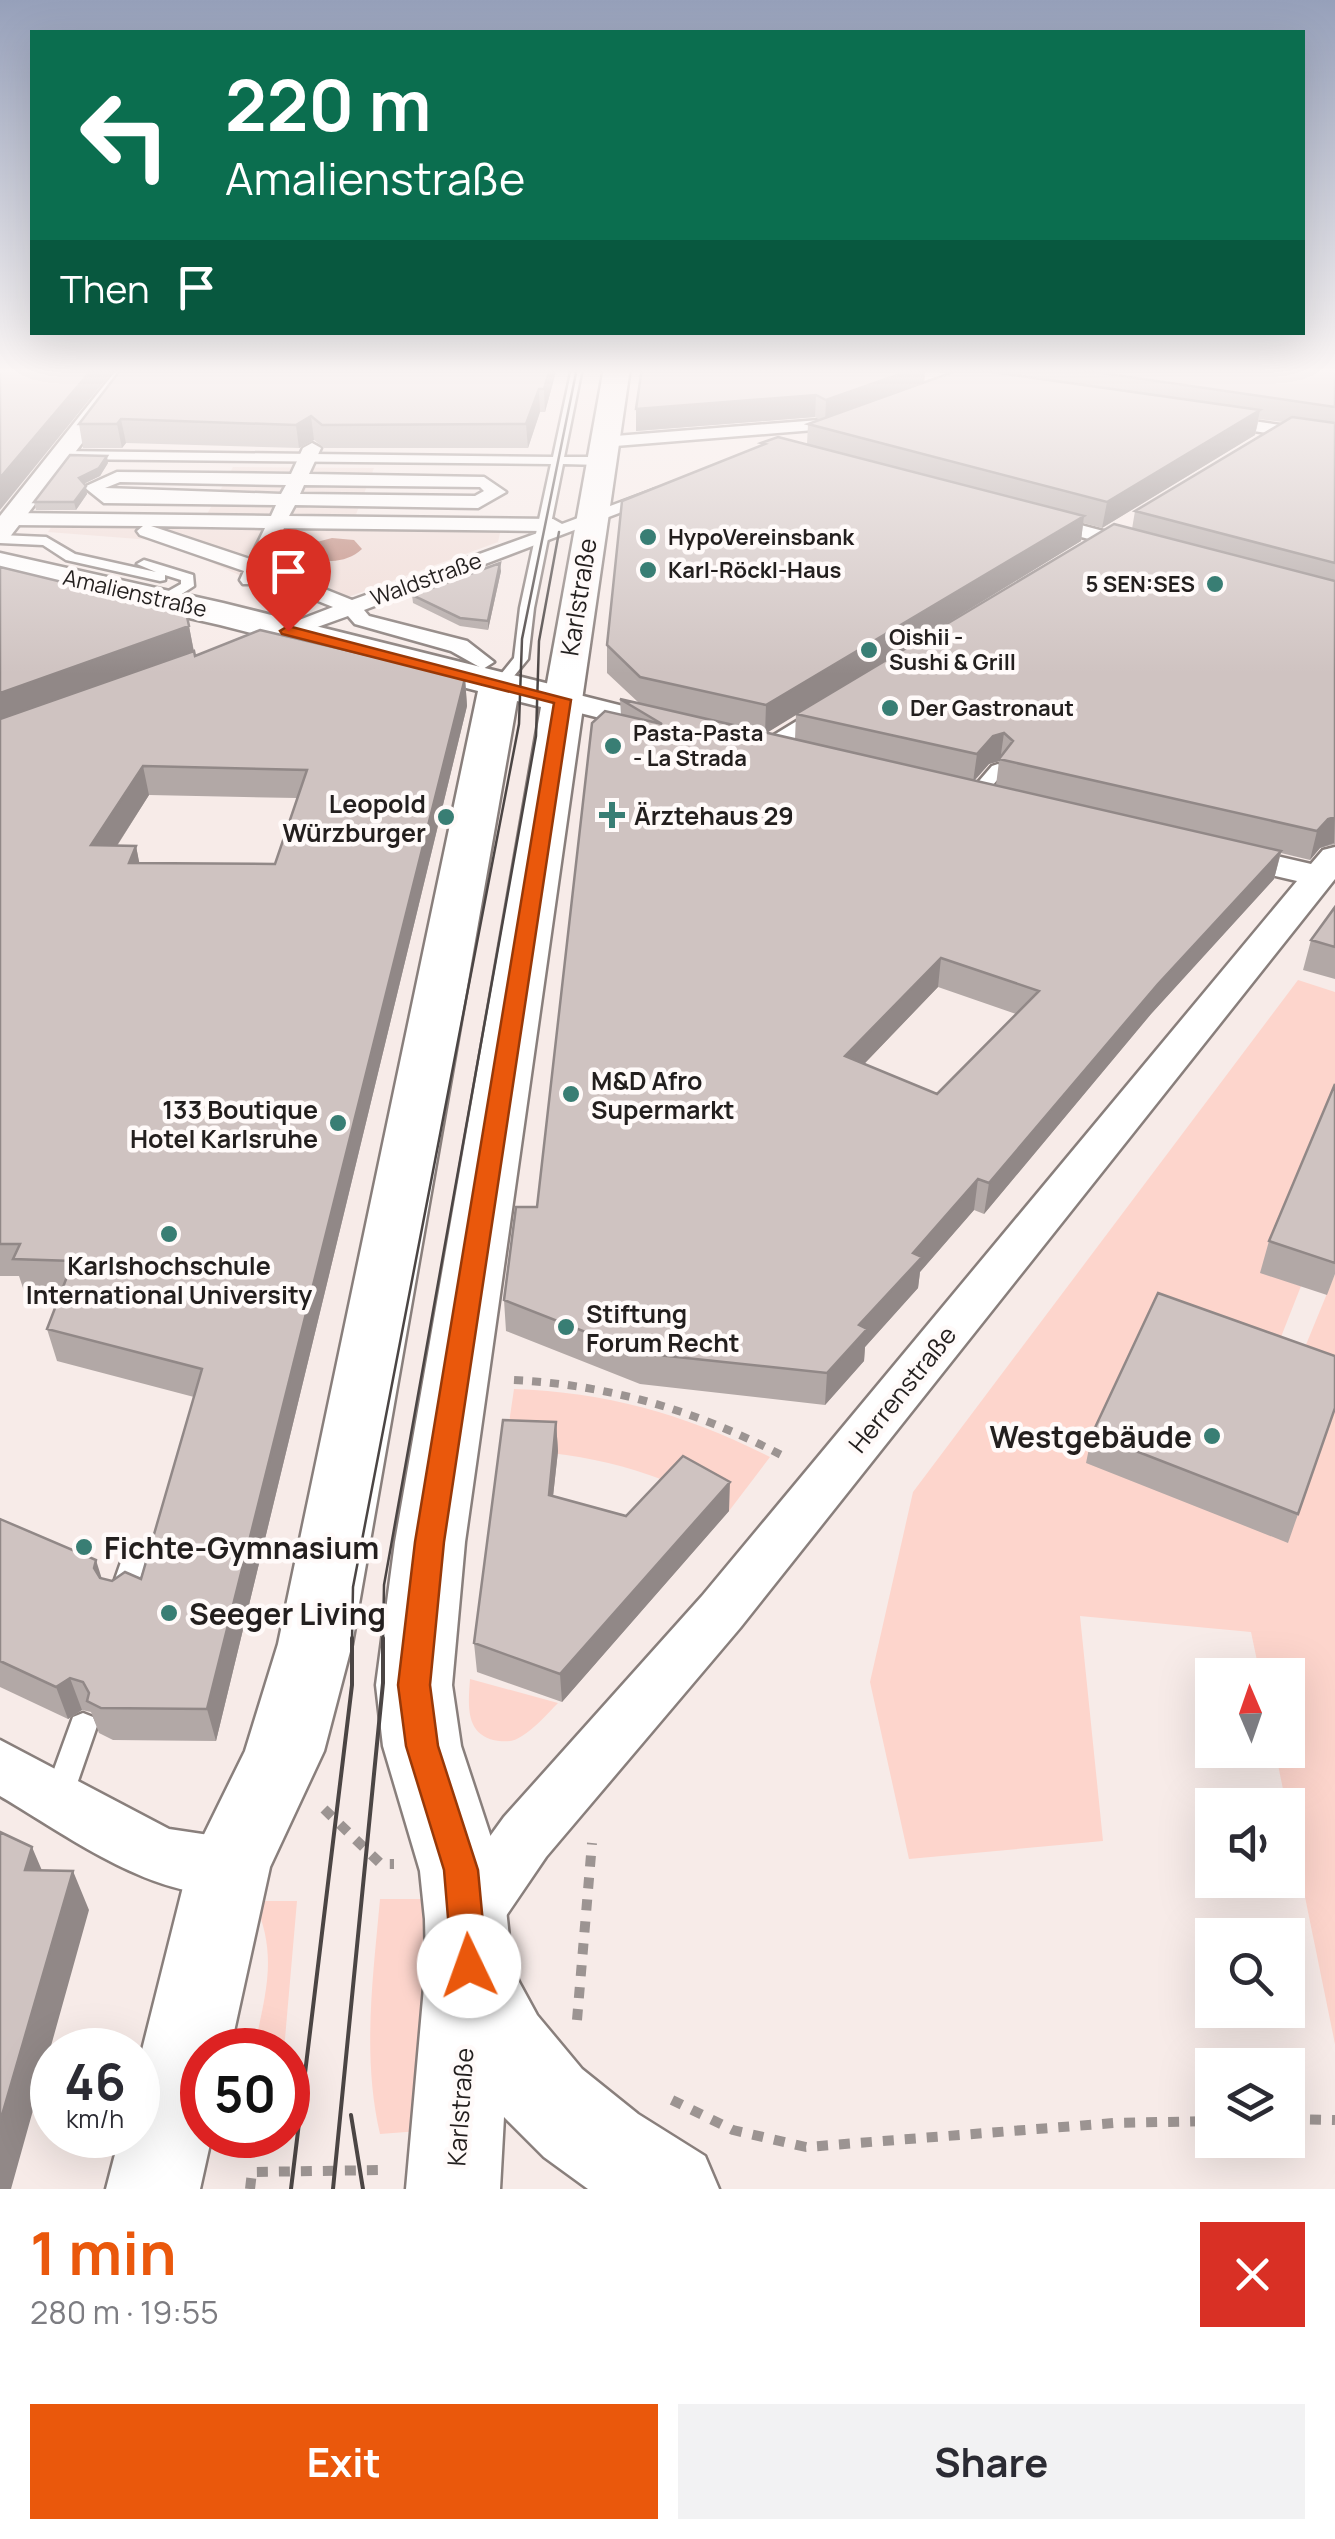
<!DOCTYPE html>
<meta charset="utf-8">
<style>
:root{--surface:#fff;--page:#f2f2f3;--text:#2b2b33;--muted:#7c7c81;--accent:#ea580c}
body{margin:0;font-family:Manrope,sans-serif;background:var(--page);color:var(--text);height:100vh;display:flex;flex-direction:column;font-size:38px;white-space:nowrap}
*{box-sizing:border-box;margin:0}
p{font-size:32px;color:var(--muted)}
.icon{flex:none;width:55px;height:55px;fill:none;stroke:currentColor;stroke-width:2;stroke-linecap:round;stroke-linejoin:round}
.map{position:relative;height:2189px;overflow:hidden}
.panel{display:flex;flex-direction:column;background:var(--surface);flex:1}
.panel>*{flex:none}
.banner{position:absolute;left:30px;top:30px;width:1275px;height:305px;border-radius:0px;box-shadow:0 10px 40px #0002;background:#0b6e4f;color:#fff;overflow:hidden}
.needle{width:65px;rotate:358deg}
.tools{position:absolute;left:1195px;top:1658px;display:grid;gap:20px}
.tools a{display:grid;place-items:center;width:110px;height:110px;border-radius:0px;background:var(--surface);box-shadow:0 10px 40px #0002;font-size:50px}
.speed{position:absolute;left:30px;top:2028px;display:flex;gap:20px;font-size:50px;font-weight:700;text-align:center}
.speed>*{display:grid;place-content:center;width:130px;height:130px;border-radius:50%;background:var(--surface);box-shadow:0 10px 40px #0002;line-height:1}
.speed small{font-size:25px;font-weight:400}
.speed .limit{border:15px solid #d22;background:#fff;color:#111}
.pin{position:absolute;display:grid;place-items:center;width:85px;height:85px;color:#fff;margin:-102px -42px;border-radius:50% 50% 50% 0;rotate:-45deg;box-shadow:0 0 10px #0007}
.pin .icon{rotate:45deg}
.me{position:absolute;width:110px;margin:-55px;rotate:357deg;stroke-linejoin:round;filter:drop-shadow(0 0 8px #0008)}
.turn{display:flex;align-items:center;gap:35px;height:210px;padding:0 30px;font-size:45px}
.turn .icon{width:130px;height:130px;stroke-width:2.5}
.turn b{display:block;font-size:70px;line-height:85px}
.then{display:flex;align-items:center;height:95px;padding:0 30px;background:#0003;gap:20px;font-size:38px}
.round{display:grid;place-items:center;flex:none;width:105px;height:105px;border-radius:0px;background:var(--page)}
.head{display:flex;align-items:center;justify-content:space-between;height:170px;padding:0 30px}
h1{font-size:60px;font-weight:700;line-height:75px;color:var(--accent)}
.action{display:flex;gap:20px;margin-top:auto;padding:20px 30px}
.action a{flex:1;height:115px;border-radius:0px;background:var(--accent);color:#fff;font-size:40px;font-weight:700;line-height:115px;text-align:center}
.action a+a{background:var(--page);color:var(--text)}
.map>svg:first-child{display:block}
.built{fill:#f0dcd7}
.green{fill:#fdd5cc}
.water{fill:#bb8275}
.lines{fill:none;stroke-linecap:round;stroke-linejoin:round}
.service-casing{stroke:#897f7c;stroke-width:5}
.pedestrian-casing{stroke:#897f7c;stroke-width:5}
.minor-casing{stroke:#897f7c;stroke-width:5}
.tertiary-casing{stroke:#897f7c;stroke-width:5}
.secondary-casing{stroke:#897f7c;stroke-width:5}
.path-far1{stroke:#9c9492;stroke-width:8;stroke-dasharray:9 9;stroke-linecap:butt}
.path{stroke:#9c9492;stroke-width:10;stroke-dasharray:11 11;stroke-linecap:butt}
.service{fill:#fff;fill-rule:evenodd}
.pedestrian{fill:#fff;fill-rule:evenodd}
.minor{fill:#fff;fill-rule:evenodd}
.tertiary{fill:#fff;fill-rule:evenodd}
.secondary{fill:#fff;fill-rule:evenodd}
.tram-far1{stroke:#4b4544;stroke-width:2.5}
.tram{stroke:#4b4544;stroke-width:4}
.wall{fill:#b2a8a6;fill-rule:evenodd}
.shaded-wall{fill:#918887}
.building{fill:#cfc3c1;stroke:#918887;stroke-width:2.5;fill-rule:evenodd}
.route{fill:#ea580c;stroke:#983908;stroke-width:2.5}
.poi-dot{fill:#397e74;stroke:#fffaf9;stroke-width:4}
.labels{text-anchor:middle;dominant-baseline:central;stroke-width:9;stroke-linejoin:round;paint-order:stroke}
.far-poi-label{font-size:22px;font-weight:bold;fill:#231f1e;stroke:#fffaf9;text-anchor:start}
.far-street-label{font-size:22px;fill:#231f1e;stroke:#fffaf9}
.street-label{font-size:25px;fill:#231f1e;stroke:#fffaf9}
.poi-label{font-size:25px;font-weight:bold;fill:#231f1e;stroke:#fffaf9;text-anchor:start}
.near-poi-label{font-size:30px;font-weight:bold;fill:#231f1e;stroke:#fffaf9;text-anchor:start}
</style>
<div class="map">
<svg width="1335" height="2189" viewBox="0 0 1335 2189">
<rect width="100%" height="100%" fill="#f7ebe8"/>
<!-- built -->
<path class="built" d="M 233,467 L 374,468 L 355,517 L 503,520 L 498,542 L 329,604 L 250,580 L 164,541 L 48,532 L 60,514 L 206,516 Z"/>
<!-- green -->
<path class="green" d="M 1298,980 L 1335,992 L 1335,1093 L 1261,1272 L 1301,1286 L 1270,1365 L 1335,1408 L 1335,2044 L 1275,1750 L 1288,1750 L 1288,1675 L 1260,1675 L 1251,1632 L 1080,1616 L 1103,1841 L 909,1859 L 870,1682 L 913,1492 Z
M 1335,1274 L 1335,1389 L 1294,1374 Z
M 514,1389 C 607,1392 687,1415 770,1457 L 729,1511 C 658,1471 586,1452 505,1450 Z
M 470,1679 L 558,1703 C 547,1714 535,1728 522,1736 C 515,1741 508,1742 499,1741 C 465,1736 468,1707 470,1679 Z
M 380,1899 L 446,1899 L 432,2130 L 380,2134 C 362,2056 373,1978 380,1899 Z
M 254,1901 L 297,1901 L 284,2050 L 254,2050 C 265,1994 279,1956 254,1901 Z"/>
<!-- water -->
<path class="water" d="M 332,538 L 354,540 L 362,549 C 347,563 323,565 307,553 L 313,543 Z"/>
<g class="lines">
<defs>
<path id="service" d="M 572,368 L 582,368 L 564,457 L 601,457 L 607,461 L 601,465 L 563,464 L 534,608 L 528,659 L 505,687 L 500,688 L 493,684 L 514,658 L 520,608 L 551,464 L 61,459 L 55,455 L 61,451 L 553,457 Z
M 0,535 L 46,537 L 75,554 L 156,572 L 137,564 L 144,560 L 193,575 L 194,586 L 168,603 L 158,603 L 158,597 L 181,584 L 181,580 L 165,575 L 165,580 L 160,581 L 66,560 L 43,545 L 0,543 Z
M 998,764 L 1006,769 L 1004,772 L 980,800 L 968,800 L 968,794 L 992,766 Z
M 136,1542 L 145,1545 L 149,1553 L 130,1607 L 121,1610 L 112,1607 L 108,1599 L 127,1545 Z
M 83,1713 L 93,1717 L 97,1726 L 69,1807 L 59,1811 L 49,1807 L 44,1797 L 73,1717 Z"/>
<path id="pedestrian" d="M 1219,416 L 1335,433 L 1335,443 L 1213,425 L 1213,417 Z
M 845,418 L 854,423 L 851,427 L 603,447 L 594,442 L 603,437 Z
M 312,443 L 321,448 L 309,474 L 484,477 L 506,492 L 478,508 L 295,505 L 289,516 L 553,519 L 562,524 L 653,490 L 660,488 L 669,494 L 364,610 L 369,616 L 467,641 L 494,662 L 483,669 L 451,651 L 355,624 L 348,616 L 295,635 L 281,635 L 277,631 L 281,627 L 333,607 L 261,578 L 257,584 L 243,584 L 240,580 L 244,571 L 140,535 L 137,531 L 143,526 L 11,525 L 2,519 L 11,513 L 271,516 L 276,505 L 104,503 L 84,487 L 117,472 L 291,474 L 303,448 ZM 120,482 L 286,485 L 281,494 L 105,488 ZM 304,485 L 480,487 L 484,491 L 475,496 L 300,494 ZM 151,526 L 265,528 L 250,559 ZM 284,528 L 543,531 L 352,600 L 267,566 Z
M 1043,515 L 1141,541 L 1144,545 L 1134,551 L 1036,525 L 1036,517 Z
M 828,702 L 839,709 L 836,714 L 771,754 L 763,756 L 751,749 Z"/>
<path id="minor" d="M 118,368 L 140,368 L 9,538 L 0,541 L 0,516 Z
M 563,691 L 667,717 L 671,723 L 667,729 L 656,732 L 552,706 L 548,700 L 552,694 Z
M 1224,844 L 1311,864 L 1323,850 L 1335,847 L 1335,879 L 740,1628 L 546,1857 L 493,1935 L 471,1944 L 449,1935 L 440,1914 L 449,1893 L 504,1817 L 702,1596 L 1297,881 L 1212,861 L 1207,854 L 1212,847 Z
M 0,1740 L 169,1829 L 229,1838 L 250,1847 L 259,1867 L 250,1887 C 175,1917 64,1833 0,1796 Z"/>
<path id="tertiary" d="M 604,368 L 630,368 L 582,700 L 576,708 L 563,711 L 550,708 L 544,700 Z"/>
<path id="secondary" d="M 0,553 L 223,603 L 578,691 L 584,700 L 465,1542 L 452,1685 L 461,1746 L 502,1871 L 512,1966 L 519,1982 L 537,2015 L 582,2069 L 638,2114 L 705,2156 L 719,2189 L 588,2189 L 544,2157 L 504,2117 L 500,2189 L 406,2189 L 426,1965 L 425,1919 L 420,1871 L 383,1746 L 376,1685 L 395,1542 L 541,707 L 517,701 L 352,1644 L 324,1751 L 270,1867 L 230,2050 L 202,2050 L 202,2135 L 212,2135 L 200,2189 L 106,2189 L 120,2135 L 138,2135 L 138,2066 L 188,1867 L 245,1751 L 278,1644 L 478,691 L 220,625 L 0,575 Z"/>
</defs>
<!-- service casing -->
<use href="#service" class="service-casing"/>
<!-- pedestrian casing -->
<use href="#pedestrian" class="pedestrian-casing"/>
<!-- minor casing -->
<use href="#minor" class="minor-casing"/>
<!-- tertiary casing -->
<use href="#tertiary" class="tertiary-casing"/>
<!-- secondary casing -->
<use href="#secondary" class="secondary-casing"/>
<!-- path-far1 -->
<path class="path-far1" d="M 514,1380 C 612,1385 700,1412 787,1458"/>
<!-- path -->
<path class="path" d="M 324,1809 L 381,1864 L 394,1864
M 577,2020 L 592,1843
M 672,2100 L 733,2130 L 806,2147 L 1114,2123 L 1212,2121
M 1288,2119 L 1335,2120
M 250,2189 L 252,2172 L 384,2170"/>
<!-- service -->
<use href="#service" class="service"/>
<!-- pedestrian -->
<use href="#pedestrian" class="pedestrian"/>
<!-- minor -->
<use href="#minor" class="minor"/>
<!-- tertiary -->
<use href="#tertiary" class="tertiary"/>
<!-- secondary -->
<use href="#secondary" class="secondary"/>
<!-- tram-far1 -->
<path class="tram-far1" d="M 352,1641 L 353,1587 L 519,724 L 522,639 L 577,368
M 383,1641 L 384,1585 L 536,736 L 539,641 L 559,532"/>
<!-- tram -->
<path class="tram" d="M 351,2115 L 363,2189
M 291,2189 L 352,1685 L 352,1638
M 333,2189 L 383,1683 L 383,1638"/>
</g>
<!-- wall -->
<path class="wall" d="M 122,368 L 557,368 L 545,412 L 540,412 L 528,448 L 324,448 L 314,440 L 299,448 L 126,443 L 122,448 L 83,448 L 79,424 Z
M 642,368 L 987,368 L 976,370 L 994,372 L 995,368 L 1335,368 L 1335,844 L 1320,848 L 1310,860 L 1281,853 L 1274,879 L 1151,1014 L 984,1214 L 974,1210 L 920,1272 L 918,1288 L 865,1347 L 864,1361 L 825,1405 L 640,1384 L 506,1331 L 504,1300 L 537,1207 L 621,715 L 620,699 L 639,703 L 607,673 L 607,645 L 761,446 L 761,443 L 807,444 L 808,424 L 820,420 L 815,417 L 636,431 ZM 925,371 L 950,373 L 924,382 ZM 1259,419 L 1283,422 L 1135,511 L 1132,529 L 865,673 L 1081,541 L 1083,523 L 1102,528 L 1255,435 ZM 796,714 L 795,739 L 766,733 ZM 999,761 L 996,785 L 975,780 L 989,764 ZM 938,987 L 1016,1014 L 937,1094 L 864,1064 Z
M 108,463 L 100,476 L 84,484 L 87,494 L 76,510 L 36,510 L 34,502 Z
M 0,567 L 186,612 L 195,656 L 465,678 L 467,706 L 216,1741 L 113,1740 L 99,1733 L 91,1712 L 82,1710 L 68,1719 L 0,1687 L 0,1519 L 102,1579 L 112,1581 L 141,1579 L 194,1397 L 57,1361 L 47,1329 L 61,1292 L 24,1291 L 19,1276 L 0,1276 ZM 149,795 L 297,798 L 275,864 L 139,863 L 136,846 L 117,846 Z
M 501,571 L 488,630 L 460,626 L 413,603 L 412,595 Z
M 1335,907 L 1335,979 L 1303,970 L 1311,940 Z
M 1335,1084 L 1335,1274 L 1327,1295 L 1260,1273 L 1269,1241 Z
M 1335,1408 L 1288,1543 L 1086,1463 L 1092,1434 Z
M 556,1422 L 558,1451 L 553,1496 L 626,1516 L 729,1511 L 562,1702 L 477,1672 L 474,1643 Z"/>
<!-- shaded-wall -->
<path class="shaded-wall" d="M 93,368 L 115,368 L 0,510 L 0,478 Z
M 550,368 L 557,368 L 545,412 L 544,389 Z
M 917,368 L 925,368 L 924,387 L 825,423 L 826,400 Z
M 539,389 L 540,412 L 528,448 L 526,424 Z
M 816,395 L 815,417 L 636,431 L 636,409 Z
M 1260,410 L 1255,435 L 1102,528 L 1107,502 Z
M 311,416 L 314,440 L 299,448 L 296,425 Z
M 121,419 L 126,443 L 122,448 L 117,424 Z
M 107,456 L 108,463 L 100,476 L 81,485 L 79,478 Z
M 86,486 L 87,494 L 76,510 L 74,502 Z
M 1084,516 L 1081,541 L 765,734 L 766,705 Z
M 500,563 L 501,571 L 488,630 L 488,621 Z
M 189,626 L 194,653 L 0,723 L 0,693 Z
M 465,678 L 467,706 L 216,1741 L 207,1709 Z
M 1004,733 L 1000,761 L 989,764 L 973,782 L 977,754 L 993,736 Z
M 143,766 L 149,795 L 98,875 L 91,845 Z
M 1335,817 L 1334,843 L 1320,848 L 1310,860 L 1317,831 L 1328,819 Z
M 136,846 L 142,876 L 129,863 Z
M 1281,851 L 1274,879 L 1151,1014 L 984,1214 L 989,1183 L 1158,984 Z
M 941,958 L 938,987 L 843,1086 L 845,1056 Z
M 978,1179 L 974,1210 L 920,1272 L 918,1288 L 865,1347 L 864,1361 L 825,1405 L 827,1373 L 859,1325 L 913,1253 Z
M 556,1422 L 558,1451 L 550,1524 L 549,1495 Z
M 730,1482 L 729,1511 L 562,1702 L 560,1674 Z
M 96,1560 L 106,1592 L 94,1568 Z
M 70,1678 L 82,1710 L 68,1719 L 56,1687 Z
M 32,1847 L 49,1887 L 25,1870 Z
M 73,1871 L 89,1910 L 11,2189 L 0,2189 L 0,2122 Z"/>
<!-- building -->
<path class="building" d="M 0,368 L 93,368 L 0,478 Z
M 122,368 L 550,368 L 544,389 L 539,389 L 526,424 L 322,425 L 311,416 L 296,425 L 121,419 L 117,424 L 79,424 Z
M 642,368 L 917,368 L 826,400 L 816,395 L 636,409 Z
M 964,368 L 1260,410 L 1107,502 L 808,424 Z
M 1067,368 L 1335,368 L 1335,407 Z
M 1292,417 L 1335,423 L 1335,563 L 1135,511 Z
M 778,437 L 1084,516 L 766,705 L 640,677 L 607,645 L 622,501 L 765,444 L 761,443 Z
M 70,455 L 107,456 L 99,468 L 79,478 L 86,486 L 74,502 L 34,502 Z
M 1114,524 L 1335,581 L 1335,817 L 1328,819 L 1317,831 L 999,759 L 1013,741 L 1004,733 L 993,736 L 977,754 L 796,714 Z
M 500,563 L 488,621 L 460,618 L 412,595 Z
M 0,567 L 186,612 L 189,626 L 0,693 Z
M 260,630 L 465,678 L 207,1709 L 101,1708 L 87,1701 L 89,1693 L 83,1682 L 70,1678 L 56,1687 L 0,1661 L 0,1519 L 96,1560 L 94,1568 L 100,1578 L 112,1581 L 125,1572 L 141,1579 L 202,1369 L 47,1329 L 73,1261 L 13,1259 L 20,1244 L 0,1244 L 0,719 L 194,651 L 195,656 ZM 143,766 L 307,770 L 275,864 L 129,863 L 136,846 L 91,845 Z
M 620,699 L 1281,851 L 1158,984 L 989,1183 L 978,1179 L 913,1253 L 922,1257 L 859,1325 L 867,1329 L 827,1373 L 639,1353 L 504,1300 L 516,1207 L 537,1207 L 592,723 L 605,711 L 662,724 ZM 941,958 L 1039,991 L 937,1094 L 845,1056 Z
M 1335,907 L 1335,947 L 1311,940 Z
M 1335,1084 L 1335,1263 L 1269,1241 Z
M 1158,1293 L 1335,1356 L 1335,1408 L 1298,1514 L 1092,1434 Z
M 503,1420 L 556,1422 L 549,1495 L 626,1516 L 683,1456 L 730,1482 L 560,1674 L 474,1643 Z
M 0,1832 L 32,1847 L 25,1870 L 73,1871 L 0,2122 Z"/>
<!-- sky -->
<linearGradient id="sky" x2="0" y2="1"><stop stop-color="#96a0ba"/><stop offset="0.55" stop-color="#fbf6f5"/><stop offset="1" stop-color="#fbf6f5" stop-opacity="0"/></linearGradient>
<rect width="1335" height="674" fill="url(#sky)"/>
<!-- route -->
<path class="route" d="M 288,626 L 571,700 L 444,1542 L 430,1685 L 438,1746 L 478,1870 L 487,1966 L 482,1978 L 469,1983 L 457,1978 L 452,1966 L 444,1870 L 406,1746 L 398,1685 L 415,1542 L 554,703 L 282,634 L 280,631 Z"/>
<!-- markers -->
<g class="poi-dot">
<circle cx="648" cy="537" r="10"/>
<circle cx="648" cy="570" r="10"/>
<circle cx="1215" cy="584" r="10"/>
<circle cx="869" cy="650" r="10"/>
<circle cx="890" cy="708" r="10"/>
<circle cx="613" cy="746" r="10"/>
<path d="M607 800h10v10h10v10h-10v10h-10v-10h-10v-10h10z"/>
<circle cx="446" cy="817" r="10"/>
<circle cx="571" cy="1094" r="10"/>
<circle cx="338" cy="1123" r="10"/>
<circle cx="169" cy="1234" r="10"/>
<circle cx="566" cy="1327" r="10"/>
<circle cx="1212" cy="1436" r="10"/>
<circle cx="84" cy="1547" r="10"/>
<circle cx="169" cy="1613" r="10"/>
</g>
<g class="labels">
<!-- far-poi labels -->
<g class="far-poi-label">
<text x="668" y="537">HypoVereinsbank</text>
<text x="668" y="570">Karl-Röckl-Haus</text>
<text x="1195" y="584" text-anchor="end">5 SEN:SES</text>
<text x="889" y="637">Oishii -<tspan x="889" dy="25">Sushi &amp; Grill</tspan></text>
<text x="910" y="708">Der Gastronaut</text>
<text x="633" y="733">Pasta-Pasta<tspan x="633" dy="25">- La Strada</tspan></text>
</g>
<!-- far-street labels -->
<g class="far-street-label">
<text transform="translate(426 579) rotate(-20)">Waldstraße</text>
<text transform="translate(135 593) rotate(13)">Amalienstraße</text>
</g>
<!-- street labels -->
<g class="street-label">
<text transform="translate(578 597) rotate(-81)">Karlstraße</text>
<text transform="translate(902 1389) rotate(-51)">Herrenstraße</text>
<text transform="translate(460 2107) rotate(-86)">Karlstraße</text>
</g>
<!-- poi labels -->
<g class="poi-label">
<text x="426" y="803" text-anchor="end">Leopold<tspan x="426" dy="29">Würzburger</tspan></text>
<text x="634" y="815">Ärztehaus 29</text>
<text x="591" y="1080">M&amp;D Afro<tspan x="591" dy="29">Supermarkt</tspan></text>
<text x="318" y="1109" text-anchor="end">133 Boutique<tspan x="318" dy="29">Hotel Karlsruhe</tspan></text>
<text x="169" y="1265" text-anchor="middle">Karlshochschule<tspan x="169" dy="29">International University</tspan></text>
<text x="586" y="1313">Stiftung<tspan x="586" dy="29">Forum Recht</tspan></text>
</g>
<!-- near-poi labels -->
<g class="near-poi-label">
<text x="1192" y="1436" text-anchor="end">Westgebäude</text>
<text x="104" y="1547">Fichte-Gymnasium</text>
<text x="189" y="1613">Seeger Living</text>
</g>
</g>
</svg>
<div class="tools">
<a><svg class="needle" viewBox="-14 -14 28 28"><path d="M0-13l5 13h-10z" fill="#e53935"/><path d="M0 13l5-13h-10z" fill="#7c7c81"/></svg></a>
<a><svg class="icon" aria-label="sound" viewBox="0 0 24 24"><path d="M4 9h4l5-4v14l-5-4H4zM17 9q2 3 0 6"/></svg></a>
<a><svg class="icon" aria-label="search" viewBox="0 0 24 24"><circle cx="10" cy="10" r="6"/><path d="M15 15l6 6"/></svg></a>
<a><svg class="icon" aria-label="layers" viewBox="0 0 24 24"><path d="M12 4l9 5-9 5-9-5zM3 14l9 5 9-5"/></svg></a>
</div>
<div class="speed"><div>46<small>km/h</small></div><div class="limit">50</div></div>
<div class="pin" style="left:288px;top:631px;background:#d93025"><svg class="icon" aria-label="arrive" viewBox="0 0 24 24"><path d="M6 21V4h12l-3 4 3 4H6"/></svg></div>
<svg class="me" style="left:469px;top:1966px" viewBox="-20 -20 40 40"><circle r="19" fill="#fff"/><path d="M0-13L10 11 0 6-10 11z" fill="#ea580c"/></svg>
<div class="banner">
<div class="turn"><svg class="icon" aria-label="left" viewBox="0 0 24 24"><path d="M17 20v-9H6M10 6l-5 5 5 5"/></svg><div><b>220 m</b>Amalienstraße</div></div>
<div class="then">Then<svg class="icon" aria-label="arrive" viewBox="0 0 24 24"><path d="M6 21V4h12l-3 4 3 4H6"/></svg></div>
</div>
</div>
<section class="panel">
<div class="head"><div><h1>1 min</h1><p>280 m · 19:55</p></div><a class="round" style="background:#d93025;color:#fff"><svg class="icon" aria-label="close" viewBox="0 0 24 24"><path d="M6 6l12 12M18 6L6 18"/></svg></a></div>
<div class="action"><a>Exit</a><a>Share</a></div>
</section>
